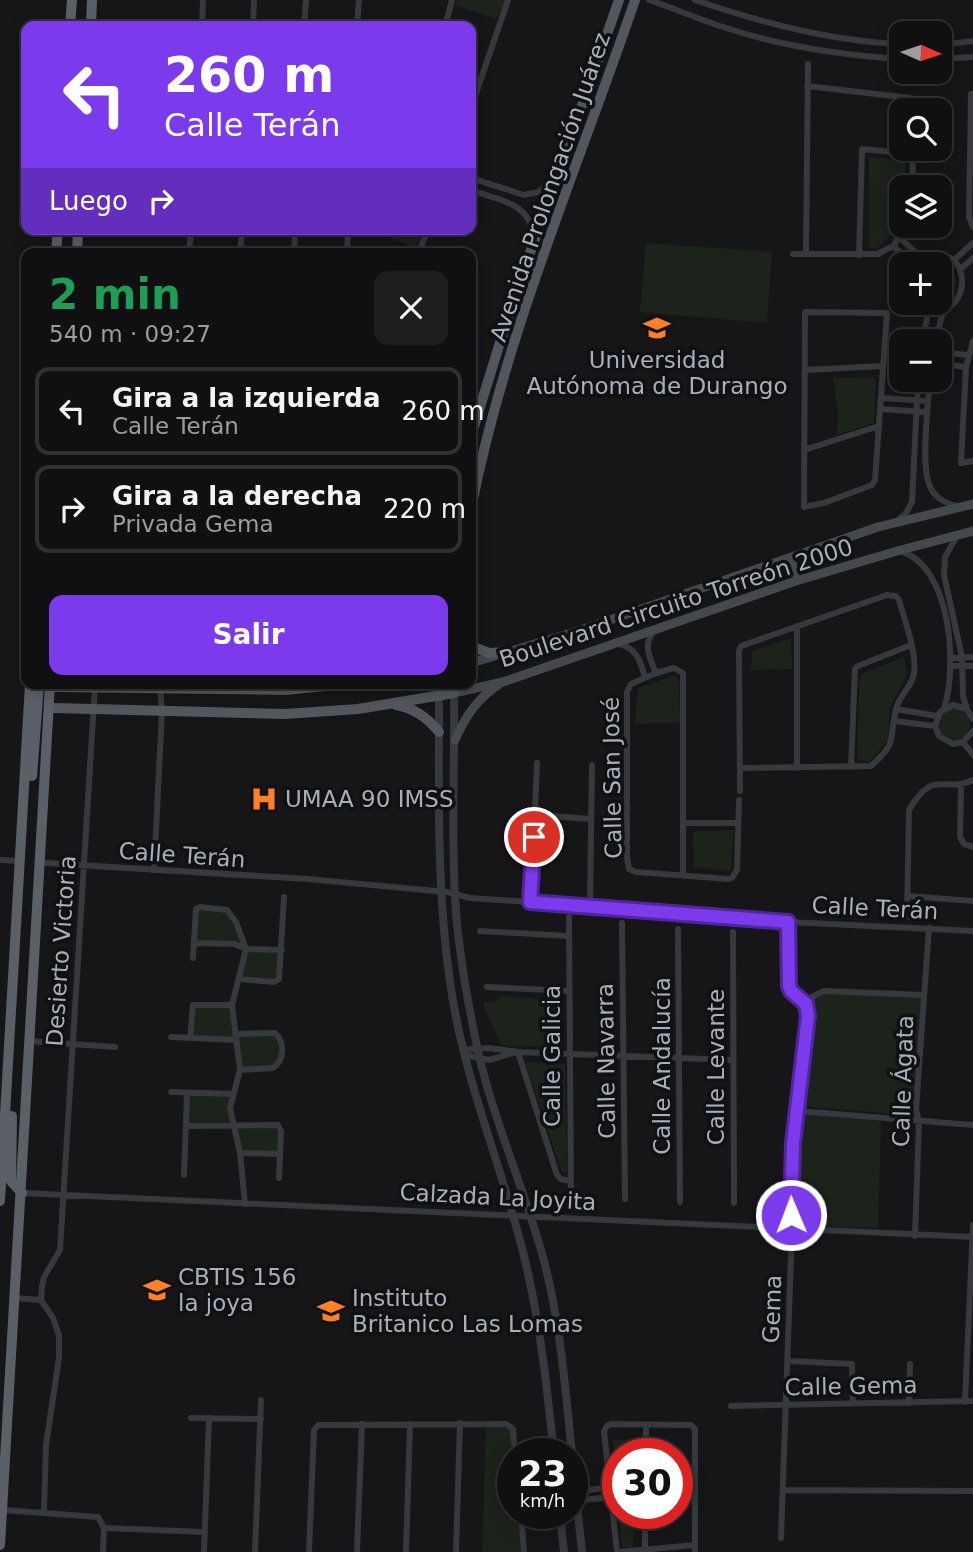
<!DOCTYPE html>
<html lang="es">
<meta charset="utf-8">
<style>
:root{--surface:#101012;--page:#1e1e20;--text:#f1f3f6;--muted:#9c9d9f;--line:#303032;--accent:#7c3aed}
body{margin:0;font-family:"DejaVu Sans",sans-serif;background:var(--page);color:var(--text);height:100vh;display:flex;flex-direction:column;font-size:26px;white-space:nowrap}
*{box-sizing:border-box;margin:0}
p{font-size:23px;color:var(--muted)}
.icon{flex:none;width:38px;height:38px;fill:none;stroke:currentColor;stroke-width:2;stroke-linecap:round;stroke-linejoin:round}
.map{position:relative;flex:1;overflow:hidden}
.drawer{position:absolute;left:21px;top:248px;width:455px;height:441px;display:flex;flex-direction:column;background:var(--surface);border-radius:14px;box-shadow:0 4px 18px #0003,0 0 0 2px var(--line)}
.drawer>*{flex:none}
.hud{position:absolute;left:21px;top:21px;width:455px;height:214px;border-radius:14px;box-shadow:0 4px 18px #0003,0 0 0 2px var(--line);background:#7c3aed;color:#fff;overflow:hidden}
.needle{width:46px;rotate:93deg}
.buttons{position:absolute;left:889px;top:21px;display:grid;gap:14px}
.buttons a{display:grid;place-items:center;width:63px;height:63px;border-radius:14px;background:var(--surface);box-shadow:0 4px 18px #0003,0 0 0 2px var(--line);font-size:35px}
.speed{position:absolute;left:497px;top:1438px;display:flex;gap:14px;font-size:35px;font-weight:700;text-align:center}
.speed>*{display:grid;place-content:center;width:91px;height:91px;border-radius:50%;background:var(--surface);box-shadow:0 4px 18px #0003,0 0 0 2px var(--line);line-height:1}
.speed small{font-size:18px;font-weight:400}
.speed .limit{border:10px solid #d22;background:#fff;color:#111}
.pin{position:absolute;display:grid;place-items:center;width:60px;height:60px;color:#fff;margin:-30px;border:4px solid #fff;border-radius:50%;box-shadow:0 2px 7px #0007}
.me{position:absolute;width:77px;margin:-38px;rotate:359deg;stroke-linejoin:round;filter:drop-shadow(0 0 5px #0008)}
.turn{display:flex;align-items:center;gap:24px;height:147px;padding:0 28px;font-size:32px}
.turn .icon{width:91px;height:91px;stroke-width:2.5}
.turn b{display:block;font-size:49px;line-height:60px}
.then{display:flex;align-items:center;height:66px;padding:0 28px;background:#0003;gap:14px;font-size:26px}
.round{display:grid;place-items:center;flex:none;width:74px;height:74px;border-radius:14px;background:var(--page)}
.head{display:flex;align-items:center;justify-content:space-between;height:119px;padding:0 28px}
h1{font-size:42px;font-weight:700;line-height:52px;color:#1e9e55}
.action{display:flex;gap:14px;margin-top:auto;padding:14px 28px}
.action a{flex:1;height:80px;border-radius:14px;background:var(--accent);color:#fff;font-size:28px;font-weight:700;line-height:80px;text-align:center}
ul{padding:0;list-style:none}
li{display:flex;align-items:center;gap:21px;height:88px;margin:0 14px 10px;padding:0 14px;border:4px solid var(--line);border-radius:14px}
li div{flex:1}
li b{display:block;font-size:26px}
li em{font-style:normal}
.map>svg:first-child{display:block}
.green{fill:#1c231b}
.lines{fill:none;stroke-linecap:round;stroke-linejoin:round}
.minor{stroke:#36393d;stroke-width:6}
.tertiary{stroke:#36393d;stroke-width:8}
.secondary{stroke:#44494e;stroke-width:9}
.primary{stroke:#52575d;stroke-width:10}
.trunk{stroke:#5a6066;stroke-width:10}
.route-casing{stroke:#51269a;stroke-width:18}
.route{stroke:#7c3aed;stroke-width:12}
.labels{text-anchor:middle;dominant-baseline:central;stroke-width:7;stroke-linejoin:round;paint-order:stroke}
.street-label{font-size:23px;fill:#a6b1b9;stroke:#111113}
.poi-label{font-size:23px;fill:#a6b1b9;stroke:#111113;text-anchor:start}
</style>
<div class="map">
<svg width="973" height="1552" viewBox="0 0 973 1552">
<rect width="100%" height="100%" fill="#161618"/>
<!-- green -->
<path class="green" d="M 456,0 L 505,0 L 497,19 L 455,5 Z
M 869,157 L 905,160 L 905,187 L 901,187 L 901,224 L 878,248 L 869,248 Z
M 370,229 L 422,229 L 415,248 Z
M 646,243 L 772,252 L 767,323 L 640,312 Z
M 940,266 L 951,270 L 957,281 L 953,293 L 940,299 Z
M 833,377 L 876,378 L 874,423 L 837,435 L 838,414 Z
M 791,638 L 792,669 L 751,670 L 752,651 Z
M 904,657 L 907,675 L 890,707 L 888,740 L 869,762 L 857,759 L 859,684 L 861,674 Z
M 676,675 L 679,680 L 680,723 L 635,724 L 638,688 Z
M938 724a16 16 0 1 1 32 0a16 16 0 1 1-32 0Z
M 734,830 L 731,871 L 694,867 L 693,831 Z
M 198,909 L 225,911 L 235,923 L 242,945 L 195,941 Z
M 247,950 L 280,951 L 277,979 L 241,978 Z
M 828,993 L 921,997 L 914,1116 L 803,1106 L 810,1001 L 818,995 Z
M 500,996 L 563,1001 L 563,1047 L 509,1046 L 500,1044 C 496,1028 485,1016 483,1001 L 493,1002 Z
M 195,1006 L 231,1006 L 233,1038 L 191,1036 Z
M 274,1034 C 281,1047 282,1056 272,1067 L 241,1069 L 236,1035 Z
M 525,1062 L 565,1064 L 567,1172 L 562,1172 Z
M 189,1094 L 230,1095 L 228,1114 L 231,1124 L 188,1125 Z
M 799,1114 L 881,1121 L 878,1228 L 795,1226 L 793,1169 Z
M 235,1127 L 279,1128 L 279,1152 L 241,1152 Z
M 486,1428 L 508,1428 L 512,1434 L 513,1514 L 518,1514 L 521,1552 L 482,1552 Z
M 633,1439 L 633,1454 L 618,1454 L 618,1499 L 613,1440 Z
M 619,1514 L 633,1514 L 633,1547 L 622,1547 Z"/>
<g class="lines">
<!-- minor -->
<path class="minor" d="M 649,0 C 673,8 696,18 720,26 C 779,46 840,55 901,59
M 695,0 C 761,23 831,41 901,44
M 202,26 L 203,0
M 253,26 L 254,0
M 304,26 L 306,0
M 357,26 L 359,0
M 445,26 L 452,0
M 940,45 L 973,41
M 940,59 L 973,57
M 807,86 L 911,98 L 912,110
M 973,94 L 971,94 L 969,217 L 973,227
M 471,108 L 508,0
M 471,178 L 524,195 L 539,192 L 554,177
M 912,187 L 913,149
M 471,190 C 501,201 527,201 535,236
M 900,238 L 926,262
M 893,246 L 913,264
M 189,254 L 191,229
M 240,254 L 242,229
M 294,254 L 295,229
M 347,254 L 348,229
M 418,254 L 428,229
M 793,254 L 878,254 L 893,246 L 907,226
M 806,254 L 808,64
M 859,255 L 862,149 L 913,154
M 954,260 L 973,243
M 923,264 C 931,258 940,254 950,258 C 973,269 962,326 925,303
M 963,267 L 973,258
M 805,312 L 887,313 L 875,480 L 872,485 L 824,503 L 804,507 Z
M 923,341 L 929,305
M 935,341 L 944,309
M 973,341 L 966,367 L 961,463 L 973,461
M 940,352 L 968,355
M 940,364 L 966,367
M 805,370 L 883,366
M 930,380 C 928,402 921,465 929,484 C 933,497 946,504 958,506
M 881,398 L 928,401
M 880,409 L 927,412
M 804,450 L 879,426
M 896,522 L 906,513 L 912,502 L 918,380
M 957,536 L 945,557 L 944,575 L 962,657 L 963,696 L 967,709
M 899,551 C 951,563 958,667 944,708
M 654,631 C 642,645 650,658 656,673
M 619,644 C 637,648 640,661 645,677
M 951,658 L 973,657
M 952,666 L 973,666
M 896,709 L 937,716
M 973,719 L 967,709 L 953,705 L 940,712 L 935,726 L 939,736 L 953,744 L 963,742 L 973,731
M 894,721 L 935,726
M 963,742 L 973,755
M 851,767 L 855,669 L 858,666 L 911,645
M 797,768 L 797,626
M 961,785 L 960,837 L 964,844 L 973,847
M 740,791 L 739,651 L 741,646 L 887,595 L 896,596 L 899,600 C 904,619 921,662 912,680 C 907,691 899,697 896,709 C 888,741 899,741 871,766 L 741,768
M 535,815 L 591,819
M 683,823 L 738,823
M 0,860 L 21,861
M 46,863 L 307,879 L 447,892 L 470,898 L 590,906 L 788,922 L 973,931
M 154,870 L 162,712 L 160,687
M 683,876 L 683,673 L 674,668 L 656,673 L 631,684 L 627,692 L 627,857 L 629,869 L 636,872 L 729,879 L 732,878 L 737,870 L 739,800
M 908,896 L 973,901
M 531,902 L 537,763
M 590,906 L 592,765
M 569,917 L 571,1194
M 907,917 L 909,810 C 934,767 943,794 973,780
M 622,923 L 625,1199
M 678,929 L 680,1202
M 480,931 L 569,936
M 733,932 L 734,1203
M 194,943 L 235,944 L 246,949 L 282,950
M 193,958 L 196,909 L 200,907 L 227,910 L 236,922 L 246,949 L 232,1005 L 240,1070 L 230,1108 L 240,1153 L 245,1204
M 239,979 L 274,982 L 279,979 L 284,897
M 487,987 L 569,991
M 804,1001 L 824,991 L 924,995
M 235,1034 L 275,1033 C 285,1042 285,1060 273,1068 L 240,1070
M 171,1037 L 236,1040
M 190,1038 L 193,1005 L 232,1005
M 29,1041 L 115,1047
M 463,1050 L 489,1048 L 518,1052 L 733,1060
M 518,1052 L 557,1175 L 561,1179 L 570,1181
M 465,1055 L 489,1060 L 516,1052
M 171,1092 L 232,1094
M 797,1111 L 973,1125
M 186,1126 L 278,1125 L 281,1131 L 279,1178
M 240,1153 L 280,1154
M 184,1175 L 187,1093
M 22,1193 L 973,1237
M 915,1236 L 919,1122 L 916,1109 L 929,928
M 15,1298 L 41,1300
M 788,1361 L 852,1364 L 853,1404
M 965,1402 L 973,1225
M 909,1403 L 910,1364
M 731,1406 L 973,1401
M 191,1418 L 261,1419
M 646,1454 L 646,1425
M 783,1490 L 973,1491
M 574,1492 L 611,1487
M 572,1501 L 612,1497
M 2,1510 L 98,1517 L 104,1528 L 103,1552
M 44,1511 L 46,1445 L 59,1358 L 59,1335 L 53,1318 L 41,1300 L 42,1286 L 44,1277 L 60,1250 L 95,686
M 521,1514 L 524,1552
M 104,1528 L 205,1532
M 781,1538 L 792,1229 L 791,1170 L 808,1016 L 806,1004 L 791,991 L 789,986 L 788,922
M 645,1549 L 645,1514
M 204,1552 L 209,1418
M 255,1552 L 261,1400
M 309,1552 L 314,1430 L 318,1425 L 506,1424 L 513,1429 L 515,1454
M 357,1552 L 362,1424
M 406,1552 L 410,1424
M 456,1552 L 460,1423
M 617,1552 L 604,1431 L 607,1426 L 611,1424 L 691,1425 L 695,1429 L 695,1552
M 619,1552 L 695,1545"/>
<!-- tertiary -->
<path class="tertiary" d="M 454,693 C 455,760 451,828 455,895 C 457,941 465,987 474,1032 C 488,1107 520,1177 541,1250 C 560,1316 565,1386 572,1454
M 439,695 C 439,797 436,901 453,1001 C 468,1089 503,1170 524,1256 C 540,1321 547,1388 554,1454
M 572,1457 L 582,1552
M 560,1514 L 564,1552"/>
<!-- secondary -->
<path class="secondary" d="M 791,558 L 796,581
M 471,663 L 578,631 L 878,527 L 973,504
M 454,693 L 503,682 L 796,581 L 897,551 L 973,531
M 455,740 C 465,717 477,699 498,685"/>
<!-- primary -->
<path class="primary" d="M 471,436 L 511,307 L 619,0
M 471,509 C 505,334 578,168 635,0
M 471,646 L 489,653 L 511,652
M 55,687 L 285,690 L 345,684
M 396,705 C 414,708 428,718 439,732
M 54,708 L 285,714 L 358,709 L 454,693 L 454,684"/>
<!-- trunk -->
<path class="trunk" d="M 70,26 L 72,0
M 91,26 L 92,0
M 56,254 L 58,229
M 77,254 L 78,229
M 32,776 L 39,684
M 12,1116 L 11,1181 L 22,1193
M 0,1201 L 30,684
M 0,1545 L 50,684"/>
</g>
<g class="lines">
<defs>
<path id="route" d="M 534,837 L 530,902 L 788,922 L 789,986 L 791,991 L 806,1004 L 808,1016 L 793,1143 L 791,1215"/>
</defs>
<!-- route casing -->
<use href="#route" class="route-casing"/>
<!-- route -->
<use href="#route" class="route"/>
</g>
<!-- icons -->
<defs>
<symbol id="university-bare" viewBox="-9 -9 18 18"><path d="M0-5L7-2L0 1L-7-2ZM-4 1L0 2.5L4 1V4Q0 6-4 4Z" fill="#ff8027" stroke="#111113" stroke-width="2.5" paint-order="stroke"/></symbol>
<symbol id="hospital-bare" viewBox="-9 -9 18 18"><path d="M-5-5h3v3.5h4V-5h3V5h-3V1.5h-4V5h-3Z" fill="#ff8027" stroke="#111113" stroke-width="2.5" paint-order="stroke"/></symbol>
<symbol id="school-bare" viewBox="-9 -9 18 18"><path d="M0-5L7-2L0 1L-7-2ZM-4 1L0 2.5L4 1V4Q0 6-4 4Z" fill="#ff8027" stroke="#111113" stroke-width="2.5" paint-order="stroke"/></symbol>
</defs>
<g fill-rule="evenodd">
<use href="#university-bare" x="638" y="309" width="38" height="38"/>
<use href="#hospital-bare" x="245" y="780" width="38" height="38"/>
<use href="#school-bare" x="138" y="1271" width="38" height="38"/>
<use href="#school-bare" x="312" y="1292" width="38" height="38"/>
</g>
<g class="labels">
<!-- street labels -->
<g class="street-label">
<text transform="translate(550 187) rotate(-71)">Avenida Prolongación Juárez</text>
<text transform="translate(676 603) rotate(-18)">Boulevard Circuito Torreón 2000</text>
<text transform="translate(612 778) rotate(-91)">Calle San José</text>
<text transform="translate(182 855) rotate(4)">Calle Terán</text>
<text transform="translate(875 908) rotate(3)">Calle Terán</text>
<text transform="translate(61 951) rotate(-86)">Desierto Victoria</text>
<text transform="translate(552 1056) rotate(-90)">Calle Galicia</text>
<text transform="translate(606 1061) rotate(-91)">Calle Navarra</text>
<text transform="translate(662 1066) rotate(-90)">Calle Andalucía</text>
<text transform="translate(716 1067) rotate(-90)">Calle Levante</text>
<text transform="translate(903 1081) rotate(-88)">Calle Ágata</text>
<text transform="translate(498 1197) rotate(3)">Calzada La Joyita</text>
<text transform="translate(772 1309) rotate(-88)">Gema</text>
<text transform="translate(851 1386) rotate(-1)">Calle Gema</text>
</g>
<!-- poi labels -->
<g class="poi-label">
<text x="657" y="360" text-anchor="middle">Universidad<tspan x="657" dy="26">Autónoma de Durango</tspan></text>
<text x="285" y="799">UMAA 90 IMSS</text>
<text x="178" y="1277">CBTIS 156<tspan x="178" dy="26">la joya</tspan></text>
<text x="352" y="1298">Instituto<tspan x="352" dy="26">Britanico Las Lomas</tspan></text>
</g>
</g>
</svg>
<div class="buttons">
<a><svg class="needle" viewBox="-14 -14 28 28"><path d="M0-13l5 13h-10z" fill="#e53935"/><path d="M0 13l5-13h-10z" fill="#9c9d9f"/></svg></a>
<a><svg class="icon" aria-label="search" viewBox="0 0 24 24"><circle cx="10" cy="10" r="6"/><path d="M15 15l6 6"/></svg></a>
<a><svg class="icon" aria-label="layers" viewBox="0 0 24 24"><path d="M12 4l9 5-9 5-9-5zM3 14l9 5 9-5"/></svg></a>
<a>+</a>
<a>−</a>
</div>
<div class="speed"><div>23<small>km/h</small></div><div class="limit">30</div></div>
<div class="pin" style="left:534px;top:837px;background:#d93025"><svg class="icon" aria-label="arrive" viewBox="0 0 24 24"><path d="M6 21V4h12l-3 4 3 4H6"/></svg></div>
<svg class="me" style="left:791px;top:1215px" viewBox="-20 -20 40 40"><circle r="17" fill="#7c3aed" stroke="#fff" stroke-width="3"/><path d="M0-11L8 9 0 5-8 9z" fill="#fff"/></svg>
<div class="hud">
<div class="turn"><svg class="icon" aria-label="left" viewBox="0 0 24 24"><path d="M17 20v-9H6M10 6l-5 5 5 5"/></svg><div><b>260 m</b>Calle Terán</div></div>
<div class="then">Luego<svg class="icon" aria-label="right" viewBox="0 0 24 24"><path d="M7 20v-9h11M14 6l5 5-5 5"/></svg></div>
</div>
<section class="drawer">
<div class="head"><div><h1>2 min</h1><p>540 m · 09:27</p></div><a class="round"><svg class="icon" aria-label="close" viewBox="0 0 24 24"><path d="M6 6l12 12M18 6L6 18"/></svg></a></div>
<ul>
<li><svg class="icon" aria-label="left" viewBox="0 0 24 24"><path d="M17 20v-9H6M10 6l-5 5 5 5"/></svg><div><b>Gira a la izquierda</b><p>Calle Terán</p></div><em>260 m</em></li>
<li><svg class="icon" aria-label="right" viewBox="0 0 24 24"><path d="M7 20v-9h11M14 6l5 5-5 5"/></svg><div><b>Gira a la derecha</b><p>Privada Gema</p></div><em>220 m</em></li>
</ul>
<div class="action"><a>Salir</a></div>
</section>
</div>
